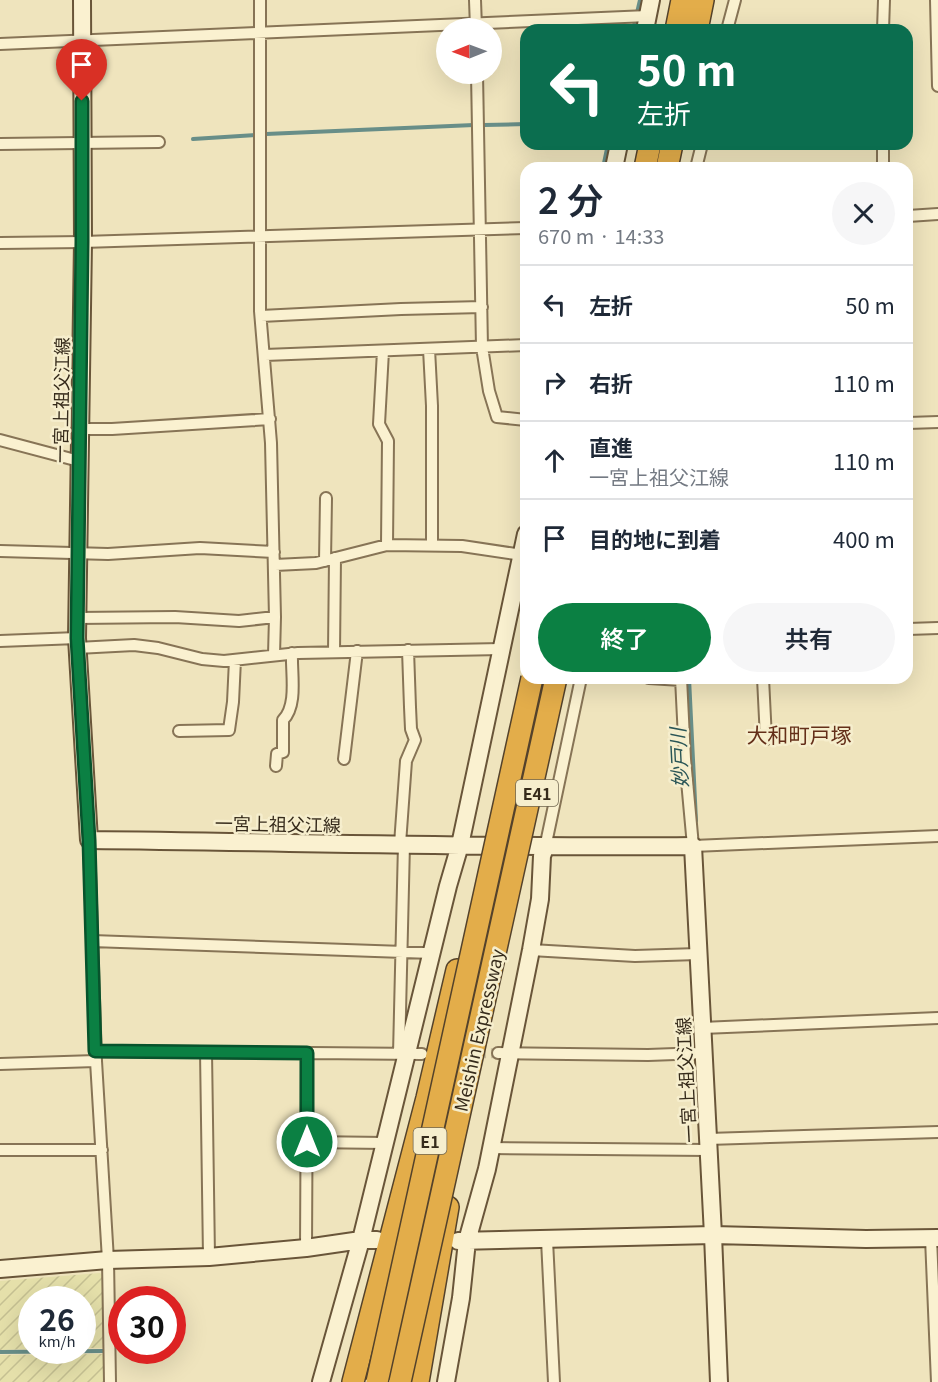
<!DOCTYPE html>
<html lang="ja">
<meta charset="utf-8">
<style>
:root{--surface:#fff;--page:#f6f6f7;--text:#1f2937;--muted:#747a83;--line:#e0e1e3;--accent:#0b8043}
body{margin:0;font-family:Georgia,"Noto Sans JP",serif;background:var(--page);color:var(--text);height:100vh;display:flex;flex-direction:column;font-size:22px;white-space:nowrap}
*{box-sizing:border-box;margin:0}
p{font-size:20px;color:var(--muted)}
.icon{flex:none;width:33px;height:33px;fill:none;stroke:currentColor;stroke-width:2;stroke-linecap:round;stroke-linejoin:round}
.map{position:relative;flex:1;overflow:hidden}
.details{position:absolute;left:520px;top:162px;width:393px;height:522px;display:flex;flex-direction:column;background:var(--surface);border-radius:18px;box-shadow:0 6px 24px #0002}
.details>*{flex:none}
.guide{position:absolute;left:520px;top:24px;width:393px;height:126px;border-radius:18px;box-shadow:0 6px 24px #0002;background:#0b6e4f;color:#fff;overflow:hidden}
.needle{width:39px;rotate:269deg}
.tools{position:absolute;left:436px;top:18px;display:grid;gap:12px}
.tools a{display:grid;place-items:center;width:66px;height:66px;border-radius:50%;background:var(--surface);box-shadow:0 6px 24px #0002;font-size:30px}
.speed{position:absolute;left:18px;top:1286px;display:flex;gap:12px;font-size:30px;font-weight:700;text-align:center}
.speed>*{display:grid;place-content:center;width:78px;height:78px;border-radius:50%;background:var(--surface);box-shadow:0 6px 24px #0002;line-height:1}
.speed small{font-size:15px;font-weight:400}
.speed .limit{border:9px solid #d22;background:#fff;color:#111}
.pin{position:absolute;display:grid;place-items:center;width:51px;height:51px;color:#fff;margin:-62px -26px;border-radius:50% 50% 50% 0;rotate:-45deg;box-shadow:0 0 6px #0007}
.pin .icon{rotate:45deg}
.me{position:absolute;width:66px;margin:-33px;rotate:0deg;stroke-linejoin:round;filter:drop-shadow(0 0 4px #0008)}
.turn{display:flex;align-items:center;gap:21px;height:126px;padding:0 18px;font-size:27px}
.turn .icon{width:78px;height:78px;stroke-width:2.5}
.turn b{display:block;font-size:42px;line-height:51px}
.round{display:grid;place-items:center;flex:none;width:63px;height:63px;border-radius:32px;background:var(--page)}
.overview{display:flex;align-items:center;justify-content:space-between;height:102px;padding:0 18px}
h1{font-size:36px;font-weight:600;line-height:45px}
.primary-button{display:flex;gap:12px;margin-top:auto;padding:12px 18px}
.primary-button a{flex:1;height:69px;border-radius:36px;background:var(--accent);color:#fff;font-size:24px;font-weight:600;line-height:69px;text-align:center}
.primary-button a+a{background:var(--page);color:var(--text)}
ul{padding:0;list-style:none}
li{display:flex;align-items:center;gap:18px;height:78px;padding:0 18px;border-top:2px solid var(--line)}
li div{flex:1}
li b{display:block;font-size:22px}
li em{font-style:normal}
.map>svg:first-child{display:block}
.farmland{fill:url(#farmland-furrows)}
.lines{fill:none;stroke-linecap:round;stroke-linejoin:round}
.stream{stroke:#688e88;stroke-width:4}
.street-tunnel{stroke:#cabf9d;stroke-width:10;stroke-dasharray:10 5;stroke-linecap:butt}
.street-casing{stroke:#877456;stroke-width:14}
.secondary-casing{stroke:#695539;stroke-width:20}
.highway-casing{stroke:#54422b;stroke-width:24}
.street{stroke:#faf1d0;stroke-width:10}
.secondary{stroke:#faf1d0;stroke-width:16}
.highway{stroke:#e3ad4a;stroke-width:21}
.highway-bridge-casing{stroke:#54422b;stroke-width:24;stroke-linecap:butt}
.highway-bridge{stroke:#e3ad4a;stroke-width:21}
.route-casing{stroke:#07532c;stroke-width:15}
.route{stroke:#0b8043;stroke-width:10}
.labels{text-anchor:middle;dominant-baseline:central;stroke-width:5;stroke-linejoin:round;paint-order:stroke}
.shield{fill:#f6eecd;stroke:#706650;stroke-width:1.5}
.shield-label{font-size:16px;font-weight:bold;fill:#362b1b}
.street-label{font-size:18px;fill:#362b1b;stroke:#f6eecd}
.water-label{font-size:20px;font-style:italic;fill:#2a5556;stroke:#f6eecd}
.quarter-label{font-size:21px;fill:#642f19;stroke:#f6eecd}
</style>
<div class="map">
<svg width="938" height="1382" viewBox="0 0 938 1382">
<defs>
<pattern id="farmland-furrows" width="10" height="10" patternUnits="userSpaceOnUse" patternTransform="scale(1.5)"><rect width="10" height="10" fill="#e5e0aa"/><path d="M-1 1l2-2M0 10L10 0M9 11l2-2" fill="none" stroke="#c5c092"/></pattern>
</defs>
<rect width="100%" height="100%" fill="#efe4bd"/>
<!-- farmland -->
<path class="farmland" d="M 100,1273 L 103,1276 L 104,1348 L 83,1348 L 82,1299 L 32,1299 L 31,1349 L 0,1350 L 0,1281 Z
M 103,1354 L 104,1382 L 0,1382 L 0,1355 Z"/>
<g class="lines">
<!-- stream -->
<path class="stream" d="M 633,30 L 640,0
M 484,125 L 526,124
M 266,134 L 474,125
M 193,139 L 256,135
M 603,168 L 608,144
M 689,678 L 696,821
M 0,1352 L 104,1351"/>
<!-- street-tunnel -->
<path class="street-tunnel" d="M 446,1054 L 498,1053"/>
<defs>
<path id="street" d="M 260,0 L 260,311 L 271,443 L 275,617 L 274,655
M 475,0 L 476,28
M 936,0 L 938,86
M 727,30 L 735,0
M 883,30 L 884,0
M 0,44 L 648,16
M 477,74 L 482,347 L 489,391 L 497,417 L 526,420
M 0,144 L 159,142
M 883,144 L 883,168
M 696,168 L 702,144
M 908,216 L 938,214
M 0,243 L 83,242 L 526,228
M 261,316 L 401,309 L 482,307
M 429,349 L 432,406 L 432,545
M 383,351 L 379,424 L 388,441 L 387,545
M 265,355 L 526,345
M 908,423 L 938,422
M 79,429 L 112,429 L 270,419
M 0,440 L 79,461
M 0,551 L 108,554 L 200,548 L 274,552
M 325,561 L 326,498
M 275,565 L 316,563 L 387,545 L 462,546 L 522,555
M 77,618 L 175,617 L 239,621 L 275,617
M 908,629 L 938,628
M 0,641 L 77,638
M 77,648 L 134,645 L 158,648 L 202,659 L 224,661 L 298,653 L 501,649
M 334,652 L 335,558
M 649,678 L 681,680
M 681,678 L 685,759 L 693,846 L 938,836
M 763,678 L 766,739
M 179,731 L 229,730 L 233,702 L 235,660
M 344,759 L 357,651
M 276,766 L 277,754 L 283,752 L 283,720 C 298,705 291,673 292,653
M 89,840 L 96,1061 L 108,1260 L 110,1382
M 400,844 L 406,761 L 415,740 L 411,729 L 410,707 L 408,650
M 545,848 L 581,678
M 92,941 L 432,953
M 531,950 L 635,956 L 698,954
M 702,1028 L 938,1018
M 95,1051 L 422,1054
M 206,1052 L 209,1257
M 498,1053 L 648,1055 L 703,1053
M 399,1054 L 404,844
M 0,1064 L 96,1061
M 708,1139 L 938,1132
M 307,1142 L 385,1143
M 491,1148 L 708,1150
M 0,1150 L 102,1150
M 931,1238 L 937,1382
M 547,1240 L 554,1382
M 306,1248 L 307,1053"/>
<path id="secondary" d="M 82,0 L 83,242 L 77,638 L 89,840 C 290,842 491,848 693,846 L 713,1235 L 719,1382
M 645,30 L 651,0
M 614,168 L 619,144
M 458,1241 L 713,1235 L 866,1239 L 938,1238
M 0,1269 L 108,1260 L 209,1257 L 306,1248 L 361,1240 L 377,1240
M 321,1382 L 361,1240 L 448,886 L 460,845 L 526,534
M 446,1382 L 461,1298 L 467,1241 L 487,1169 L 531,950 L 540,899 L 542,856 L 545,848"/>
<path id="highway" d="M 676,30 L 682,0
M 697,30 L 703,0
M 645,168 L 650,144
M 667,168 L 672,144
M 353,1382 L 427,1098 L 457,970
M 418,1382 L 448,1207"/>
</defs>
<!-- street casing -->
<use href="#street" class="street-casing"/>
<!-- secondary casing -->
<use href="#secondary" class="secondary-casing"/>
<!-- highway casing -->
<use href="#highway" class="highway-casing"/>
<!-- street -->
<use href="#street" class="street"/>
<!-- secondary -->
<use href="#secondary" class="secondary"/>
<!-- highway -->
<use href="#highway" class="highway"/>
<defs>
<path id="highway-bridge" d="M 377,1382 L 532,678
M 400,1382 L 556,678"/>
</defs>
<!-- highway-bridge casing -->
<use href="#highway-bridge" class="highway-bridge-casing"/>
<!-- highway-bridge -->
<use href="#highway-bridge" class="highway-bridge"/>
</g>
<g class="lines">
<defs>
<path id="route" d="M 82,101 L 82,242 L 77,638 L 89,840 L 95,1051 L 307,1053 L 307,1142"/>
</defs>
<!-- route casing -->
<use href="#route" class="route-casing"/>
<!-- route -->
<use href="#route" class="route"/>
</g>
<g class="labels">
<!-- shield labels -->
<g class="shield">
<rect x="516" y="780" width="42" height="26" rx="4.5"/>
<rect x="413.5" y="1128" width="33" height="26" rx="4.5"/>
</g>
<g class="shield-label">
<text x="537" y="793">E41</text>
<text x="430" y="1141">E1</text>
</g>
<!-- street labels -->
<g class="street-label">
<text transform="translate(60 400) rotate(-89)">一宮上祖父江線</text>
<text transform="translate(278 823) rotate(1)">一宮上祖父江線</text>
<text transform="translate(478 1030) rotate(-77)">Meishin Expressway</text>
<text transform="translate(685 1080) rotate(-93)">一宮上祖父江線</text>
</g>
<!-- water labels -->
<g class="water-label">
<text transform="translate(678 758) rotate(-93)">妙戸川</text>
</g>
<!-- quarter labels -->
<g class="quarter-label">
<text x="799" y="734">大和町戸塚</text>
</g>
</g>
</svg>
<div class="tools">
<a><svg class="needle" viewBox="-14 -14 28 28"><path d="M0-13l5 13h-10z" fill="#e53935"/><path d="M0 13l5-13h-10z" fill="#747a83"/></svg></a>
</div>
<div class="speed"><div>26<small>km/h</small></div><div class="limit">30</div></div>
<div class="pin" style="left:82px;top:101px;background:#d93025"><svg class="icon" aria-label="arrive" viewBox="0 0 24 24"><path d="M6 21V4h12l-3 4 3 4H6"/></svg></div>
<svg class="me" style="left:307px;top:1142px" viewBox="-20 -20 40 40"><circle r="17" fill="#0b8043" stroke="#fff" stroke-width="3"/><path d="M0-11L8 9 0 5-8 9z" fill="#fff"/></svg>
<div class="guide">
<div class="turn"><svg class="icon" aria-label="left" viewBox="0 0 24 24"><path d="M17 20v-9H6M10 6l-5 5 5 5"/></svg><div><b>50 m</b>左折</div></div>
</div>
<section class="details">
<div class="overview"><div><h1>2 分</h1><p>670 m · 14:33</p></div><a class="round"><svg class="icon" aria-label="close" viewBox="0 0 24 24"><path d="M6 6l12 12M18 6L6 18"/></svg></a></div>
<ul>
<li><svg class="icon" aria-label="left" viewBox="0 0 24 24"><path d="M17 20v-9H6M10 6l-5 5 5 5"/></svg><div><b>左折</b></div><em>50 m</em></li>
<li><svg class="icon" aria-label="right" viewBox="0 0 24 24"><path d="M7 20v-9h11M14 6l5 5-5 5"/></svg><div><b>右折</b></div><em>110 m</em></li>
<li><svg class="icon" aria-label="ahead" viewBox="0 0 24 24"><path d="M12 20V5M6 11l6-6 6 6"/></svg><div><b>直進</b><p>一宮上祖父江線</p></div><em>110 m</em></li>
<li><svg class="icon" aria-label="arrive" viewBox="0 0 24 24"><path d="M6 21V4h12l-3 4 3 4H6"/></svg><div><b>目的地に到着</b></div><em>400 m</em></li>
</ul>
<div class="primary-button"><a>終了</a><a>共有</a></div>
</section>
</div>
